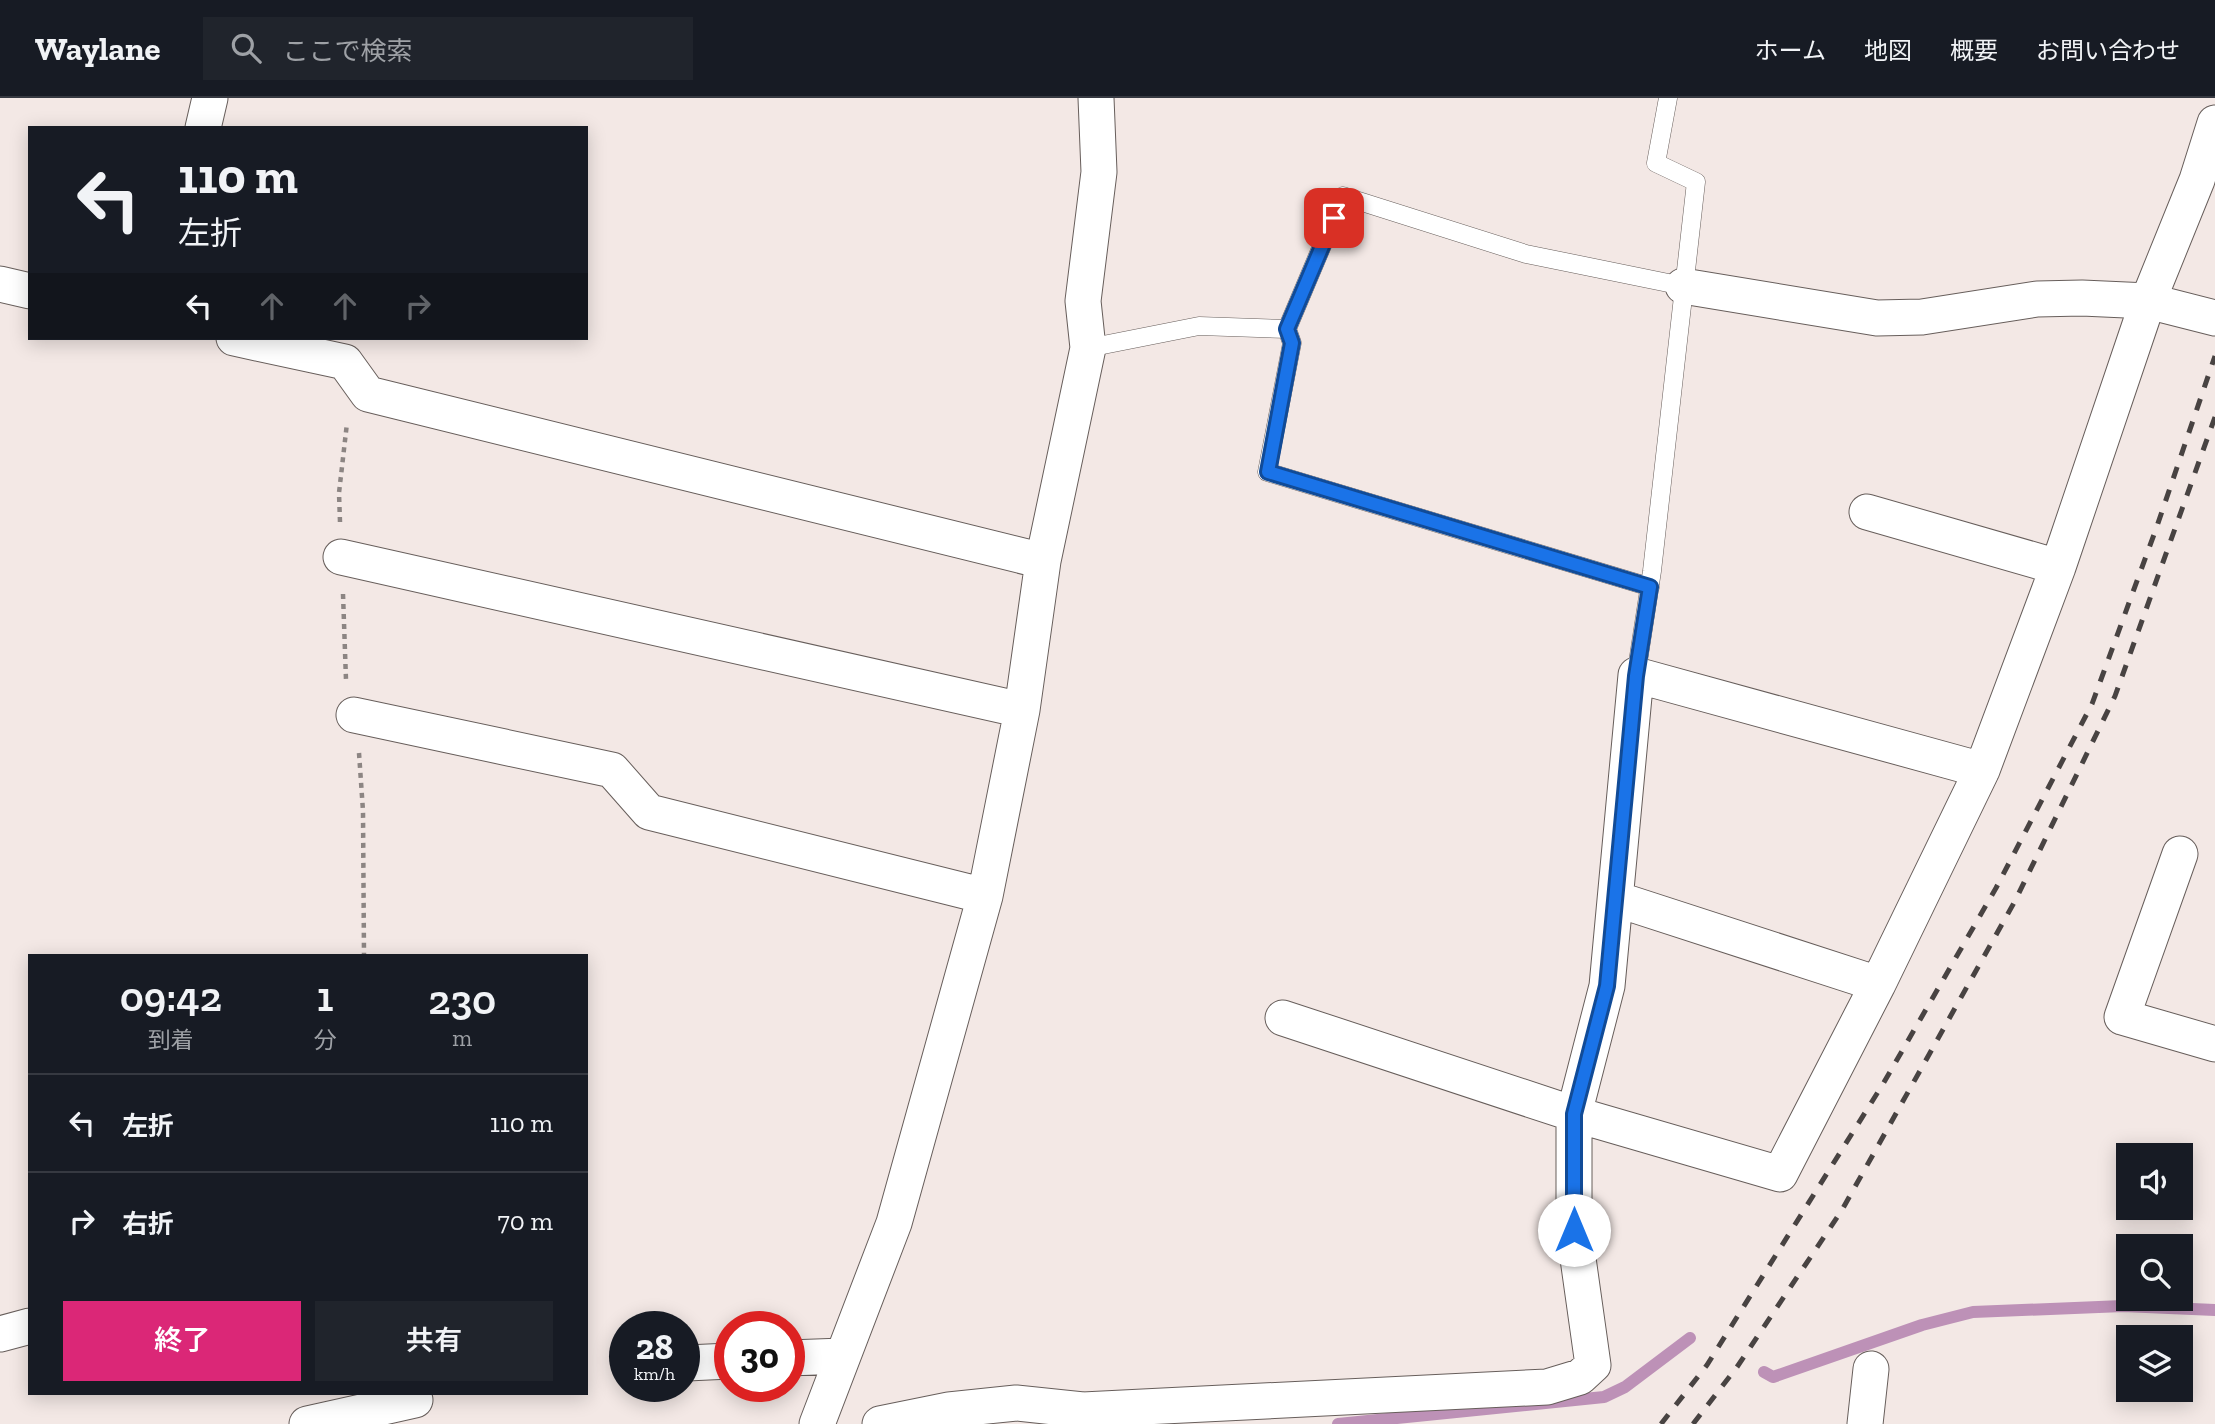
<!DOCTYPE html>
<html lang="ja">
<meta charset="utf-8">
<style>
:root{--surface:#171b24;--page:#20242c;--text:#f1f3f6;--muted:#9ea1a6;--line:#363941;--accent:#db2777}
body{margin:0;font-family:"Zilla Slab","Noto Sans JP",serif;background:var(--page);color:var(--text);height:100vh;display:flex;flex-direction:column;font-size:26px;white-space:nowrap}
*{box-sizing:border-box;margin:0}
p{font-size:23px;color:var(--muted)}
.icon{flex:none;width:38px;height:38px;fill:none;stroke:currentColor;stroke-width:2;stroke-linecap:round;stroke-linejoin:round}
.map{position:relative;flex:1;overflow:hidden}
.panel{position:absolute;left:28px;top:856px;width:560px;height:441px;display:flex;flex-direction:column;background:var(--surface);border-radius:0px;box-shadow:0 4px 18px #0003}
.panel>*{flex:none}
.guide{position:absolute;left:28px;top:28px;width:560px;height:214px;border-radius:0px;box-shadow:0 4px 18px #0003;background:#171b24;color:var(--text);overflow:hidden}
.fabs{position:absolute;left:2116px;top:1045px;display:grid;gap:14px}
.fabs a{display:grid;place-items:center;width:77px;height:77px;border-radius:0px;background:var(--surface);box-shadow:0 4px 18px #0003;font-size:35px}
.speed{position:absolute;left:609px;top:1213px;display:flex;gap:14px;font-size:35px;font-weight:700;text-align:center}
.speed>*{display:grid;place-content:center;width:91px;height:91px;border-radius:50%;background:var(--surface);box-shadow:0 4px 18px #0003;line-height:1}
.speed small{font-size:18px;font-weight:400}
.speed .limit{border:10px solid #d22;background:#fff;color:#111}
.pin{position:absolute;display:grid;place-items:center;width:60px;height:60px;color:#fff;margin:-30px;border-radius:14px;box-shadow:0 4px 10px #0006}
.me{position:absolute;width:77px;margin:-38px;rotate:0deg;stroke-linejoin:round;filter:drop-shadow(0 0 5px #0008)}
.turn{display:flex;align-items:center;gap:24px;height:147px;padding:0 35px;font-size:32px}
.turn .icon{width:91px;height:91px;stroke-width:2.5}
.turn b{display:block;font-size:49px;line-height:60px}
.lanes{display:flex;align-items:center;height:66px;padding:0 35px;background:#0003;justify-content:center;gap:35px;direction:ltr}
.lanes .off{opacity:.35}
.eta{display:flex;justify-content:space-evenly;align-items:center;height:119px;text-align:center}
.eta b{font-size:42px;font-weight:600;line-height:49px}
.primary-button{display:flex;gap:14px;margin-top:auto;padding:14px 35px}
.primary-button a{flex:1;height:80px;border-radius:0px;background:var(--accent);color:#fff;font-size:28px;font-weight:600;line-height:80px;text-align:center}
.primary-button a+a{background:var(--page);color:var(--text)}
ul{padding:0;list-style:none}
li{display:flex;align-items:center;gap:21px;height:98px;padding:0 35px;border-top:2px solid var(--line)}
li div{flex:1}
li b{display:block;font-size:26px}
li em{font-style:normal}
header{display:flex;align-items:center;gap:42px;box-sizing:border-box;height:98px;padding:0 35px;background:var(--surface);border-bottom:2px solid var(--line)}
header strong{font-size:33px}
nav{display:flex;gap:38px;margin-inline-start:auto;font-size:24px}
.search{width:490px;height:63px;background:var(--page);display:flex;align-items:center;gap:18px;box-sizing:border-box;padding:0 24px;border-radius:0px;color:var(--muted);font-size:26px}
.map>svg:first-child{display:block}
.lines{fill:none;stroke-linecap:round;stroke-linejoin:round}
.stream{stroke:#bd91b7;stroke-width:12}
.lane-casing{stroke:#675e5b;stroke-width:19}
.street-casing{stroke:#675e5b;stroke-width:37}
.path{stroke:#8c8583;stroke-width:4.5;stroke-dasharray:5 5;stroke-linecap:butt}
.lane{stroke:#fff;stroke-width:18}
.street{stroke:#fff;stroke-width:35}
.rail{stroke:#484342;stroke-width:5;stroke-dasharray:12 12;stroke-linecap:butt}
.route-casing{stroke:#114b97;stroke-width:18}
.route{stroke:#1a73e8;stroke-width:12}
</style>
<header>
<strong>Waylane</strong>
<div class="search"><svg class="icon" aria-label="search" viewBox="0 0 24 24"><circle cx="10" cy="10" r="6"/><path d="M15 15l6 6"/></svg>ここで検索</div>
<nav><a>ホーム</a><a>地図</a><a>概要</a><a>お問い合わせ</a></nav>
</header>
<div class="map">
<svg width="2215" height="1326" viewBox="0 0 2215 1326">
<rect width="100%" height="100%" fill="#f3e8e5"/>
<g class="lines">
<!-- stream -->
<path class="stream" d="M 1764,1274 L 1773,1279 L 1922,1227 L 1973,1214 L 2123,1208 L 2215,1212
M 1338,1326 L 1604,1299 L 1625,1289 L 1690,1240"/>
<defs>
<path id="lane" d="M 1088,250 L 1199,228 L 1287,231
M 1650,489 L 1267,374 L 1292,245 L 1287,231 L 1343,98 L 1526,156 L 1683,188
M 1636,577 L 1652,473 L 1696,84 L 1656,65 L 1668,0"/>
<path id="street" d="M 2215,25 L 2197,82 L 2148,203 L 2215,220
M 203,30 L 210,0
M 0,186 L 30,193
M 234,240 L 345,264 L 368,296 L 1043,463
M 1867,414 L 2058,469
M 341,459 L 1022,612
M 354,617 L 612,672 L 649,714 L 985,798
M 2180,756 L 2122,919 L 2215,946
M 1616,801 L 1878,886
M 1283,920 L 1574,1016 L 1780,1076 L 1878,886 L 1982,672 L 2058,469 L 2148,203 L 2082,200 L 2037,201 L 1922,219 L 1877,220 L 1683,188
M 0,1236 L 30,1228
M 789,1260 L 843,1258
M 687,1265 L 730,1263
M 307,1326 L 415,1302
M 817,1326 L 894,1125 L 985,798 L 1022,612 L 1043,463 L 1088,250 L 1083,203 L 1099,74 L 1096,0
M 880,1326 L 949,1312 L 1016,1305 L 1083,1312 L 1547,1289 L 1580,1279 L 1593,1267 L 1574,1132 L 1574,1016 L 1607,888 L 1636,577 L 1982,672
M 1865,1326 L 1871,1271"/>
</defs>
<!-- lane casing -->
<use href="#lane" class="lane-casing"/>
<!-- street casing -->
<use href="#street" class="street-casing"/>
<!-- path -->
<path class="path" d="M 340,424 L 339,395 L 347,325
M 343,496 L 346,582
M 359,655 L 363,713 L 364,858"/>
<!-- lane -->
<use href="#lane" class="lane"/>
<!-- street -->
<use href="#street" class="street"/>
<!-- rail -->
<path class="rail" d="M 1661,1326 L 1707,1267 L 1883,986 L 1996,790 L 2092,606 L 2156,431 L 2215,258
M 1693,1326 L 1737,1269 L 1842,1112 L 2015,803 L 2115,598 L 2215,319"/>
</g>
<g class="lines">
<defs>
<path id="route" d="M 1334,120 L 1287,231 L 1292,245 L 1268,374 L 1650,489 L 1636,578 L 1607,888 L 1574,1016 L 1574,1132"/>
</defs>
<!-- route casing -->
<use href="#route" class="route-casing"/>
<!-- route -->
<use href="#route" class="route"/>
</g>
</svg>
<div class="fabs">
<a><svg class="icon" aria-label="sound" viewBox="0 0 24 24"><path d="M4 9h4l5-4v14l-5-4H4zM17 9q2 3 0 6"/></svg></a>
<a><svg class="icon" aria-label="search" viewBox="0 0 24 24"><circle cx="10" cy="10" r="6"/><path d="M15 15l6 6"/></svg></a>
<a><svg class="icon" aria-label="layers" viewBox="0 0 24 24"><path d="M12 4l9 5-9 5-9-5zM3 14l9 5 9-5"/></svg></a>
</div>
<div class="speed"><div>28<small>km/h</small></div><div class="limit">30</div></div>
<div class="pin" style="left:1334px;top:120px;background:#d93025"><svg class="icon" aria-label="arrive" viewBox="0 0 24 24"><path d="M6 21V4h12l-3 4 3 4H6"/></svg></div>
<svg class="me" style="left:1574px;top:1132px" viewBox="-20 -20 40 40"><circle r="19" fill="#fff"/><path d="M0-13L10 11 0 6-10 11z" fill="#1a73e8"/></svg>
<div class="guide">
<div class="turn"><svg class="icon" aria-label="left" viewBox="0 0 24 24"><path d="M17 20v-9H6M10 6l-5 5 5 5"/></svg><div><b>110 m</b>左折</div></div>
<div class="lanes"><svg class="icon" aria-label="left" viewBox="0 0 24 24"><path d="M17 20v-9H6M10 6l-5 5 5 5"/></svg><svg class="icon off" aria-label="ahead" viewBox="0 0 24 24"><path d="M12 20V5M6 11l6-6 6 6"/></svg><svg class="icon off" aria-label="ahead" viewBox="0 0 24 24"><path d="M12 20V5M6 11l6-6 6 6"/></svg><svg class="icon off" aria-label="right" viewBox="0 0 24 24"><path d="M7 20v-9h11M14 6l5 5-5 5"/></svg></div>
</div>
<section class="panel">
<div class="eta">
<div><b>09:42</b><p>到着</p></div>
<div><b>1</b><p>分</p></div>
<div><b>230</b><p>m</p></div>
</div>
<ul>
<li><svg class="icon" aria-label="left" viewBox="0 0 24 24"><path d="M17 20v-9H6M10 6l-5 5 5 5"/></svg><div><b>左折</b></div><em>110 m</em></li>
<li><svg class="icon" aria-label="right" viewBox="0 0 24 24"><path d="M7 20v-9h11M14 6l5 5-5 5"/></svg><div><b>右折</b></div><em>70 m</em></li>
</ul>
<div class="primary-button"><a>終了</a><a>共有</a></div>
</section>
</div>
